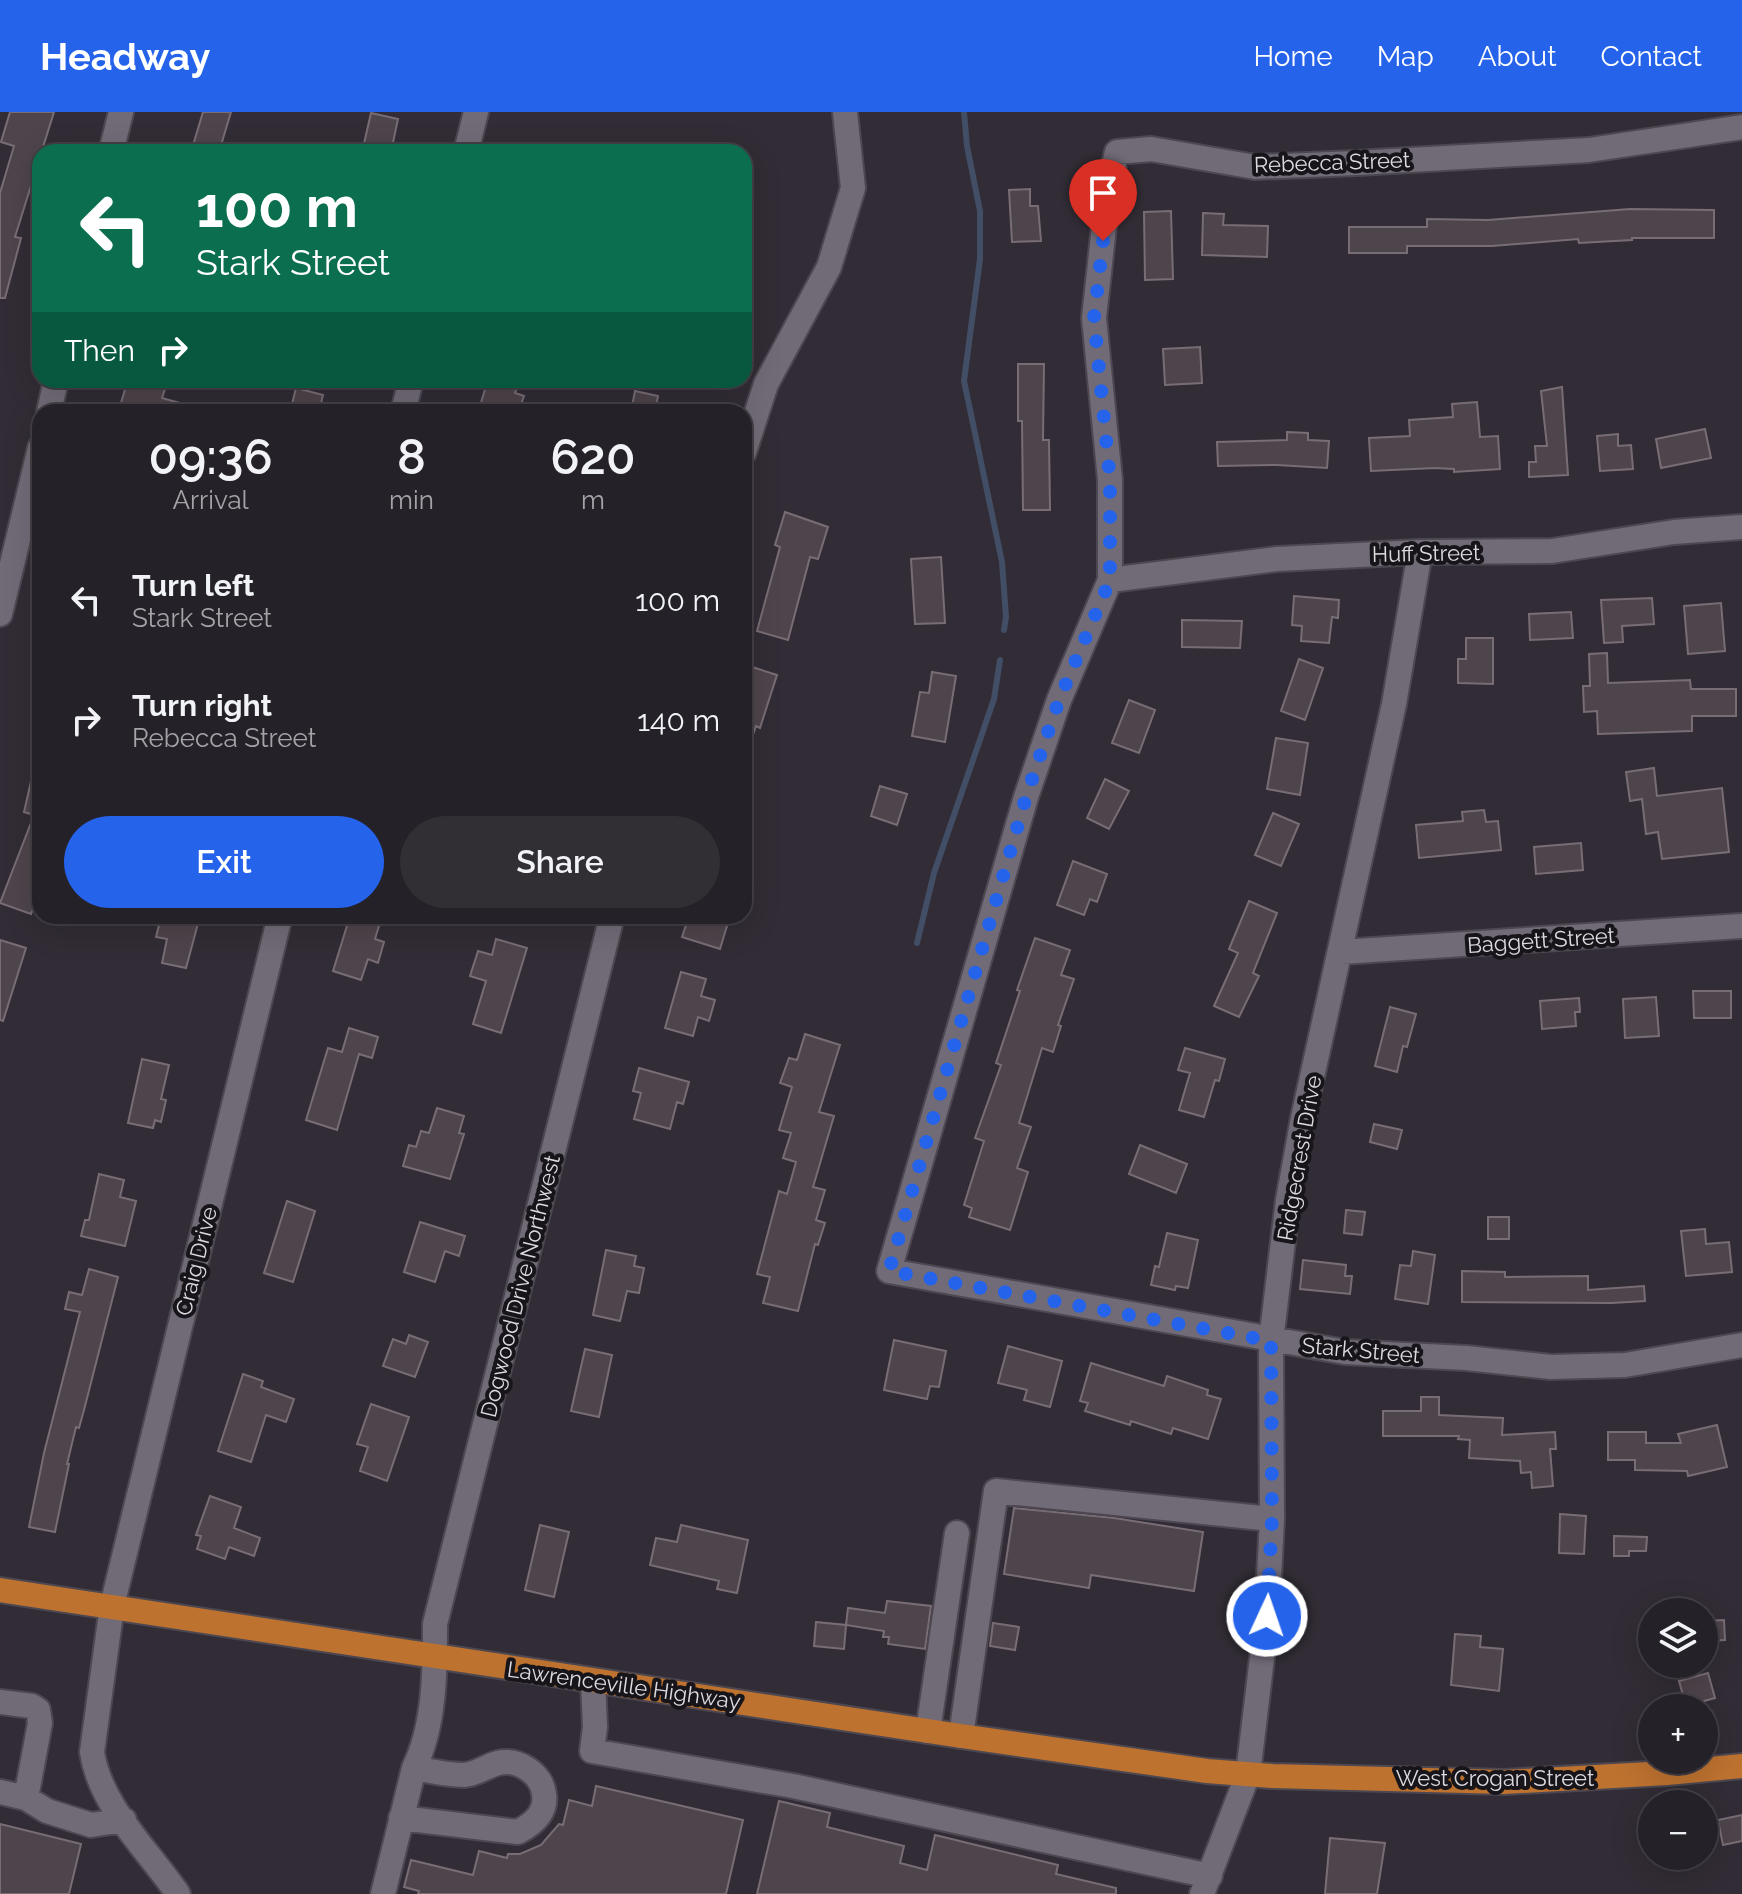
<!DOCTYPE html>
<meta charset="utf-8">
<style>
:root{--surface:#252128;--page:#312e34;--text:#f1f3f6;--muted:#a3a3a8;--line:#423e45;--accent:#2563eb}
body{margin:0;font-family:Raleway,sans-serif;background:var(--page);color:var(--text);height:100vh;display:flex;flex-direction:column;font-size:30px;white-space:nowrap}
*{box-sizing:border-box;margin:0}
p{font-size:26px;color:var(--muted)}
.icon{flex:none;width:44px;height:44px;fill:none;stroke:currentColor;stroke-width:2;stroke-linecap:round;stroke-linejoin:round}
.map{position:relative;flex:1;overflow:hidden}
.sheet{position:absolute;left:32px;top:292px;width:720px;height:520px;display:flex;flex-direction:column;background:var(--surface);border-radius:24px;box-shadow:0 8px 32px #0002,0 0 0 2px var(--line)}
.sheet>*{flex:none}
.top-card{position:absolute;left:32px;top:32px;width:720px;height:244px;border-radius:24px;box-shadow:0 8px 32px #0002,0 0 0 2px var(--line);background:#0b6e4f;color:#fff;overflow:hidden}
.buttons{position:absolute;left:1638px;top:1486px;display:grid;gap:16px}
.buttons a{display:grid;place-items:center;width:80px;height:80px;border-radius:50%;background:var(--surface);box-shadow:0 8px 32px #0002,0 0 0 2px var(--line);font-size:40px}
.pin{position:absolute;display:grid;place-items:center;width:68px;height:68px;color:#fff;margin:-82px -34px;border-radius:50% 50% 50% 0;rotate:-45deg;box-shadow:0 0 8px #0007}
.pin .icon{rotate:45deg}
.me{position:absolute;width:88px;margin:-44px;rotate:3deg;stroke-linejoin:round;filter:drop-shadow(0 0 6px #0008)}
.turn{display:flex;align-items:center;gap:28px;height:168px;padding:0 32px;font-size:36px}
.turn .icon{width:104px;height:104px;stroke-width:2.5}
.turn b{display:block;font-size:56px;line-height:68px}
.then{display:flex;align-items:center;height:76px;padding:0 32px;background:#0003;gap:16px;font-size:30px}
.eta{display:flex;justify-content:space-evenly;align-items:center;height:136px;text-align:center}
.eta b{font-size:48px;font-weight:600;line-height:56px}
.primary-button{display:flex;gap:16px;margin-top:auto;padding:16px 32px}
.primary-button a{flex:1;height:92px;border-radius:48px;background:var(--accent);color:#fff;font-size:32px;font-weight:600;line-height:92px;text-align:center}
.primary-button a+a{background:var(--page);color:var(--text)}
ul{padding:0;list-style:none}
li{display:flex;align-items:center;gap:24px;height:120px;padding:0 32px}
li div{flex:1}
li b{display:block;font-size:30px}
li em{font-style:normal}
header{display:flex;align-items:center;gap:48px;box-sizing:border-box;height:112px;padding:0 40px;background:var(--accent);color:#fff}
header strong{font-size:38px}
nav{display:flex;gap:44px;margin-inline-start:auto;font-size:28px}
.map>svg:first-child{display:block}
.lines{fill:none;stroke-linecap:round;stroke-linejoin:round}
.stream{stroke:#424e66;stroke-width:6}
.building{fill:#4e444b;stroke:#796d75;stroke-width:2}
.minor-casing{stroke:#4c4750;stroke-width:28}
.major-casing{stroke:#4c4750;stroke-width:28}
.minor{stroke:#716b77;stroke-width:24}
.major{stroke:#bd7230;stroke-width:24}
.route{stroke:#2563eb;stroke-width:14;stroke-dasharray:0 25.2}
.labels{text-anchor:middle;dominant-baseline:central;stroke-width:8;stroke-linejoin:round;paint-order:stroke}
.street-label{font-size:22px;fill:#ddd9e0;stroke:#171519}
</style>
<header>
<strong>Headway</strong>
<nav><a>Home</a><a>Map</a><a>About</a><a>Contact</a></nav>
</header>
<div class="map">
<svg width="1742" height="1782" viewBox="0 0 1742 1782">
<rect width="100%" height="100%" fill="#312c35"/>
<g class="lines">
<!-- stream -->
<path class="stream" d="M 964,0 L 967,34 L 980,99 L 980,147 L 964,269 L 1002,450 L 1006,505 L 1004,518
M 917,831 L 934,761 L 994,587 L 1000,548"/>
</g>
<!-- building -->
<path class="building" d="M 10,0 L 54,0 L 15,125 L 21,126 L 5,186 L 0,186 L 0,81 L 14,34 L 1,30 Z
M 203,0 L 231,0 L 219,40 L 191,40 Z
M 371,1 L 398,7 L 391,40 L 362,40 Z
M 1030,77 L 1030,94 L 1038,94 L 1041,129 L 1012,130 L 1009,78 Z
M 1630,97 L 1714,98 L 1714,126 L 1632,126 L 1632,128 L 1579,131 L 1578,127 L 1492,134 L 1407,134 L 1407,141 L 1349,141 L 1349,115 L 1427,115 L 1427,107 L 1488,108 Z
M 1171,99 L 1173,167 L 1145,168 L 1144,100 Z
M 1203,101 L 1224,102 L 1223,113 L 1268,114 L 1267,145 L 1202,143 Z
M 1200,235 L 1202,271 L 1165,273 L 1163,237 Z
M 1018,252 L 1044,252 L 1043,328 L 1049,328 L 1050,398 L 1023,398 L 1022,309 L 1018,309 Z
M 128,268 L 168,268 L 162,286 L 198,296 L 197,300 L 128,300 L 119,297 Z
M 488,268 L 520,268 L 515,281 L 524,284 L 519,298 L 512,296 L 511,300 L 478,300 Z
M 1562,275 L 1568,363 L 1529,365 L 1529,350 L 1536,350 L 1535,334 L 1547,334 L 1541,279 Z
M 296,276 L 323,283 L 319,300 L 290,300 Z
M 635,279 L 658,284 L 655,300 L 631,300 Z
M 1477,290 L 1480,325 L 1498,324 L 1500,357 L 1454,360 L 1454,357 L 1435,356 L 1371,359 L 1369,326 L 1410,324 L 1409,308 L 1453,305 L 1452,292 Z
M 1705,317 L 1711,346 L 1661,356 L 1656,327 Z
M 1287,320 L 1308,321 L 1308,328 L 1329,329 L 1327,356 L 1277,353 L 1218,354 L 1217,330 L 1287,328 Z
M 1618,322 L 1618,334 L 1631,333 L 1633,357 L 1600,359 L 1597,324 Z
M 785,400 L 828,415 L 818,447 L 810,445 L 788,528 L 757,519 L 780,435 L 775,433 Z
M 941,445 L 945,511 L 915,512 L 911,447 Z
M 1294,484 L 1339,488 L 1338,506 L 1332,505 L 1329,531 L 1301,529 L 1302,514 L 1292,513 Z
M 1652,486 L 1654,512 L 1622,514 L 1623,530 L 1604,531 L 1601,488 Z
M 1721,491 L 1725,539 L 1688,542 L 1684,494 Z
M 1571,500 L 1573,526 L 1530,528 L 1529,502 Z
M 1182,508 L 1242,509 L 1240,536 L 1182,535 Z
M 1466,526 L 1493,526 L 1493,572 L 1458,571 L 1458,547 L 1466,547 Z
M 1607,541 L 1608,571 L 1690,568 L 1691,577 L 1736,577 L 1736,604 L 1692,604 L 1692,619 L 1598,622 L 1597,599 L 1584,600 L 1583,574 L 1590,574 L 1589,542 Z
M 1299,547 L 1323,556 L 1305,608 L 1281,599 Z
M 749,554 L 777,563 L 760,616 L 756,614 L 747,640 L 744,640 L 744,569 Z
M 932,560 L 956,564 L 945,630 L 912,624 L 920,580 L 929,581 Z
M 1129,588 L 1155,598 L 1139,641 L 1112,631 Z
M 1276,626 L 1308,631 L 1300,683 L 1267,677 Z
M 34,656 L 40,657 L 40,779 L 31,802 L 0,791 L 34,703 L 24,700 Z
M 1654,656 L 1657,684 L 1722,676 L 1729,740 L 1662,747 L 1658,720 L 1646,722 L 1642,687 L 1630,689 L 1626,660 Z
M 1105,667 L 1129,679 L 1109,717 L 1087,706 Z
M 880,674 L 907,682 L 897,713 L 871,704 Z
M 1484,698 L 1486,710 L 1498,709 L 1501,738 L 1419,746 L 1416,713 L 1463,709 L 1462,700 Z
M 1273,701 L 1299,712 L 1281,754 L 1255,743 Z
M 1581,731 L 1583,758 L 1536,762 L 1534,735 Z
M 1073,749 L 1107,762 L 1097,790 L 1090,787 L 1084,803 L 1057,793 Z
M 1249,789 L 1277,801 L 1253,861 L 1259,864 L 1239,905 L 1214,894 L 1238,841 L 1229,837 Z
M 172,804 L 200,804 L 186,856 L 162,851 L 167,827 L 156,825 L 161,805 L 171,807 Z
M 350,804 L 382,804 L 375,827 L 384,830 L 378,851 L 368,847 L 361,868 L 333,859 Z
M 689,804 L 730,804 L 720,837 L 682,825 Z
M 1035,826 L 1070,838 L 1061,863 L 1074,867 L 1058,913 L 1061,914 L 1053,940 L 1042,936 L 1019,1011 L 1031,1015 L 1017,1056 L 1028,1060 L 1010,1118 L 969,1105 L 972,1096 L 964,1093 L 984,1029 L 975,1026 L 1001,953 L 996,951 L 1020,879 L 1017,878 Z
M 496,827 L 527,836 L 501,921 L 473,912 L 486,869 L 470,864 L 478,839 L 492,843 Z
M 0,828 L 26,836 L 3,909 L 0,908 Z
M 681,860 L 706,867 L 701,884 L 715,888 L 709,909 L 698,905 L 693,924 L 665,916 Z
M 1693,879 L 1731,879 L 1731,906 L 1694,906 Z
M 1656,885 L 1659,924 L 1625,926 L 1623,887 Z
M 1579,886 L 1580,900 L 1575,900 L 1576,914 L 1542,917 L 1540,889 Z
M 1390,895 L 1416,902 L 1407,935 L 1403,934 L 1397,960 L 1375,954 Z
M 349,916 L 378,925 L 372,946 L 359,942 L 337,1018 L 306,1008 L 328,936 L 342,940 Z
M 805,922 L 840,933 L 819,1000 L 834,1004 L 813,1075 L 825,1078 L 816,1108 L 825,1111 L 818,1133 L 815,1132 L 798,1199 L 763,1191 L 770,1165 L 757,1162 L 779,1079 L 787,1082 L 796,1050 L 783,1046 L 791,1021 L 779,1018 L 792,975 L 780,971 L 789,946 L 797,948 Z
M 1185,936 L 1225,947 L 1219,969 L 1215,968 L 1204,1005 L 1179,998 L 1190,961 L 1178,958 Z
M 142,947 L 169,953 L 161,987 L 166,988 L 161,1010 L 155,1008 L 153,1016 L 128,1011 Z
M 639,956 L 689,970 L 683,992 L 677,990 L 670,1017 L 634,1007 L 641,981 L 633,979 Z
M 437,996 L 464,1004 L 459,1021 L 464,1022 L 450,1067 L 403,1054 L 409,1033 L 416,1035 L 421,1019 L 429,1021 Z
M 1374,1012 L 1402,1018 L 1397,1037 L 1370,1030 Z
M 1140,1033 L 1187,1052 L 1176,1081 L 1129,1062 Z
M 99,1062 L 124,1068 L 120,1085 L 136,1089 L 125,1134 L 81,1124 L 85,1108 L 89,1108 Z
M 287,1089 L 315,1099 L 293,1170 L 264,1161 Z
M 1346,1098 L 1365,1100 L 1362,1123 L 1344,1121 Z
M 1488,1105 L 1509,1105 L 1509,1127 L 1488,1127 Z
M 420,1110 L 465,1124 L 459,1144 L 445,1139 L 435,1170 L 404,1160 Z
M 1705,1117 L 1706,1132 L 1729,1130 L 1732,1160 L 1686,1164 L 1681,1119 Z
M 1167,1121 L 1198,1128 L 1188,1176 L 1176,1174 L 1175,1178 L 1151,1173 L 1155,1154 L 1159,1155 Z
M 606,1138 L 636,1144 L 634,1154 L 644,1156 L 639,1181 L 627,1179 L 620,1209 L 593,1203 Z
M 1413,1139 L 1435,1143 L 1428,1192 L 1395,1187 L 1400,1153 L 1411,1154 Z
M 1303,1148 L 1346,1153 L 1345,1164 L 1352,1164 L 1350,1182 L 1300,1177 Z
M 89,1157 L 118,1165 L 84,1298 L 79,1316 L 76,1315 L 67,1352 L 69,1352 L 55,1420 L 29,1415 L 44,1341 L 80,1200 L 65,1197 L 69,1180 L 82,1183 Z
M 1462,1159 L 1505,1160 L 1505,1165 L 1588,1164 L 1588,1178 L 1644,1174 L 1645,1189 L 1612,1191 L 1462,1190 Z
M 409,1223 L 428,1230 L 415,1265 L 383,1254 L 393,1227 L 406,1232 Z
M 894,1228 L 946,1239 L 939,1275 L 930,1274 L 927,1287 L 884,1278 Z
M 1008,1234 L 1062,1249 L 1050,1295 L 1024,1288 L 1027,1278 L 998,1271 Z
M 585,1237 L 612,1243 L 599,1305 L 571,1299 Z
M 1091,1251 L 1164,1274 L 1167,1264 L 1208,1278 L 1207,1283 L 1221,1287 L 1208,1327 L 1173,1316 L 1171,1322 L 1131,1309 L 1130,1313 L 1085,1299 L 1088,1291 L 1080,1289 Z
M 243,1262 L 263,1269 L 261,1275 L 294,1287 L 286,1310 L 266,1303 L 251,1350 L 218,1339 Z
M 1421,1285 L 1439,1285 L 1439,1303 L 1503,1306 L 1502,1323 L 1555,1320 L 1556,1337 L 1550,1337 L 1553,1374 L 1532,1376 L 1531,1360 L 1521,1361 L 1520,1349 L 1469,1346 L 1470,1328 L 1458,1327 L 1459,1324 L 1383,1324 L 1383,1299 L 1421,1299 Z
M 371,1292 L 409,1305 L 387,1369 L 360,1359 L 368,1335 L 357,1332 Z
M 1717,1313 L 1727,1355 L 1688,1364 L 1687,1359 L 1635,1358 L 1635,1348 L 1608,1348 L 1608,1320 L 1646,1320 L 1646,1331 L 1681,1331 L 1678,1322 Z
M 210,1384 L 241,1395 L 234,1416 L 260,1426 L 254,1444 L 229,1435 L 225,1447 L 197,1437 L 201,1424 L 196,1423 Z
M 1014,1396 L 1114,1406 L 1203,1420 L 1194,1479 L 1091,1463 L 1089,1476 L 1004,1462 Z
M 1560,1402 L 1586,1404 L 1584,1442 L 1559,1441 Z
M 540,1413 L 569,1420 L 554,1485 L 525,1478 Z
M 681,1413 L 748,1428 L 737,1481 L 717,1477 L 719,1469 L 650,1453 L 656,1426 L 677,1430 Z
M 1614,1424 L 1647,1425 L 1646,1439 L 1629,1439 L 1629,1444 L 1614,1444 Z
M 887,1489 L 931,1494 L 925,1537 L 888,1532 L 889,1525 L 883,1525 L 884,1519 L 846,1513 L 848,1496 L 885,1501 Z
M 1724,1508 L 1725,1528 L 1706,1529 L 1705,1509 Z
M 816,1510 L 846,1513 L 844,1537 L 814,1534 Z
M 993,1511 L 1019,1515 L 1015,1538 L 990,1534 Z
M 1455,1522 L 1481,1524 L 1480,1535 L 1503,1537 L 1499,1579 L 1451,1573 Z
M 1708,1561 L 1715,1586 L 1686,1594 L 1679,1569 Z
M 596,1674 L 743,1708 L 726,1782 L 418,1782 L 419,1779 L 404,1775 L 411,1748 L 473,1763 L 479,1739 L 507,1746 L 508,1742 L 520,1742 L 541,1733 L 559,1712 L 563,1713 L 569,1688 L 592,1694 Z
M 779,1689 L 830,1701 L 827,1715 L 904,1734 L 900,1751 L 927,1758 L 935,1723 L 1058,1753 L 1056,1762 L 1116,1776 L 1116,1782 L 757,1782 Z
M 1742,1703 L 1742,1729 L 1723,1733 L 1718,1708 Z
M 0,1712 L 81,1732 L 69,1782 L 0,1782 Z
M 1330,1726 L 1385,1731 L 1377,1782 L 1325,1782 Z"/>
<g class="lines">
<defs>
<path id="minor" d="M 1742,15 L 1589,38 L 1356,51 L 1255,55 L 1151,37 L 1117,40 L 1108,78 L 1094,206 L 1110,368 L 1110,468 L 1059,588 L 1026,685 L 889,1159 L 1345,1240 L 1466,1246 L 1551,1255 L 1625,1253 L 1742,1233
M 111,40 L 121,0
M 466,40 L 476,0
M 49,300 L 56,268
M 403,300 L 411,268
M 744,340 L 766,272 L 829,155 L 853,76 L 845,0
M 1110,468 L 1277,447 L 1420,440 L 1552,439 L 1674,420 L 1742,415
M 0,502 L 40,336
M 1341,840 L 1742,814
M 593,1569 L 595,1615 L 592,1639 L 793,1674 L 1210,1764
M 0,1590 L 32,1594 L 38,1598 L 40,1611 L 26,1686
M 928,1619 L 957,1421
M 961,1624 L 996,1379 L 1272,1407
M 0,1680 L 26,1686 L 47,1699 L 91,1713 L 124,1708
M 401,1706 L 518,1720 C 533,1712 547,1701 544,1682 C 542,1662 518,1646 498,1651 C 486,1654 477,1662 464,1663 C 447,1663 430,1659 414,1656
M 178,1782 C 148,1738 100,1694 92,1640 L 112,1494 L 280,804
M 383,1782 L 414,1656 C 435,1613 435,1559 435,1512 L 612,804
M 1202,1782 L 1248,1662 L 1267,1504 L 1272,1407 L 1271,1229 L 1288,1088 L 1303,1006 L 1394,592 L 1420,440"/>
<path id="major" d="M 0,1478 L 961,1624 L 1207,1659 L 1272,1664 L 1504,1670 L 1667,1661 L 1742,1654"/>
</defs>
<!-- minor casing -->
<use href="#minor" class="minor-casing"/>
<!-- major casing -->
<use href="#major" class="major-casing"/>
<!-- minor -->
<use href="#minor" class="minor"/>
<!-- major -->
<use href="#major" class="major"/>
</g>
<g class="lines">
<!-- route -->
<path class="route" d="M 1103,129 L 1094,206 L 1110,368 L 1110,468 L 1059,588 L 1026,685 L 889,1159 L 1271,1229 L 1272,1407 L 1267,1504"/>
</g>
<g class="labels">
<!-- street labels -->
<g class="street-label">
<text transform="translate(1332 50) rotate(-2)">Rebecca Street</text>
<text transform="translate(1426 441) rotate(-1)">Huff Street</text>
<text transform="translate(1541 828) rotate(-4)">Baggett Street</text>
<text transform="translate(1299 1046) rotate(-80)">Ridgecrest Drive</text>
<text transform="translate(196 1149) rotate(-76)">Craig Drive</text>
<text transform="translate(520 1174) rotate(-76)">Dogwood Drive Northwest</text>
<text transform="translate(1361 1238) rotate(5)">Stark Street</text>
<text transform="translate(624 1573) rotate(8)">Lawrenceville Highway</text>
<text x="1495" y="1666">West Crogan Street</text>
</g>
</g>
</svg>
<div class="buttons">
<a><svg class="icon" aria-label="layers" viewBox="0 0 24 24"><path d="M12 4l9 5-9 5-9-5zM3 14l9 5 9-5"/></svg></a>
<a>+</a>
<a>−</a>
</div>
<div class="pin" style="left:1103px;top:129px;background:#d93025"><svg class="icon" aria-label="arrive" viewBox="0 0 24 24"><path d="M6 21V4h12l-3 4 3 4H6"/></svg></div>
<svg class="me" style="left:1267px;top:1504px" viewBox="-20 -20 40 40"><circle r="17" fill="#2563eb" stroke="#fff" stroke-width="3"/><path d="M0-11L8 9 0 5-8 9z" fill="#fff"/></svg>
<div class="top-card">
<div class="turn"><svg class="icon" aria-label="left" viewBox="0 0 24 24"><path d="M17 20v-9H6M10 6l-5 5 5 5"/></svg><div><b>100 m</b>Stark Street</div></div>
<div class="then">Then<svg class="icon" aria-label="right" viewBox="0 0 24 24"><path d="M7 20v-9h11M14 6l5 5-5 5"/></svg></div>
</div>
<section class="sheet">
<div class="eta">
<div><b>09:36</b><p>Arrival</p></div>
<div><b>8</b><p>min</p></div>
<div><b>620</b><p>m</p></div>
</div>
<ul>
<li><svg class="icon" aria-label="left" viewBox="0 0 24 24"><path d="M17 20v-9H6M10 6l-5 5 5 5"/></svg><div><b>Turn left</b><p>Stark Street</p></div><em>100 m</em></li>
<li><svg class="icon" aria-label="right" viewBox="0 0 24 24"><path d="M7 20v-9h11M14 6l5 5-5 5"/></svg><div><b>Turn right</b><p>Rebecca Street</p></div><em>140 m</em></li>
</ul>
<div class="primary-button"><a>Exit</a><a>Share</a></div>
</section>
</div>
